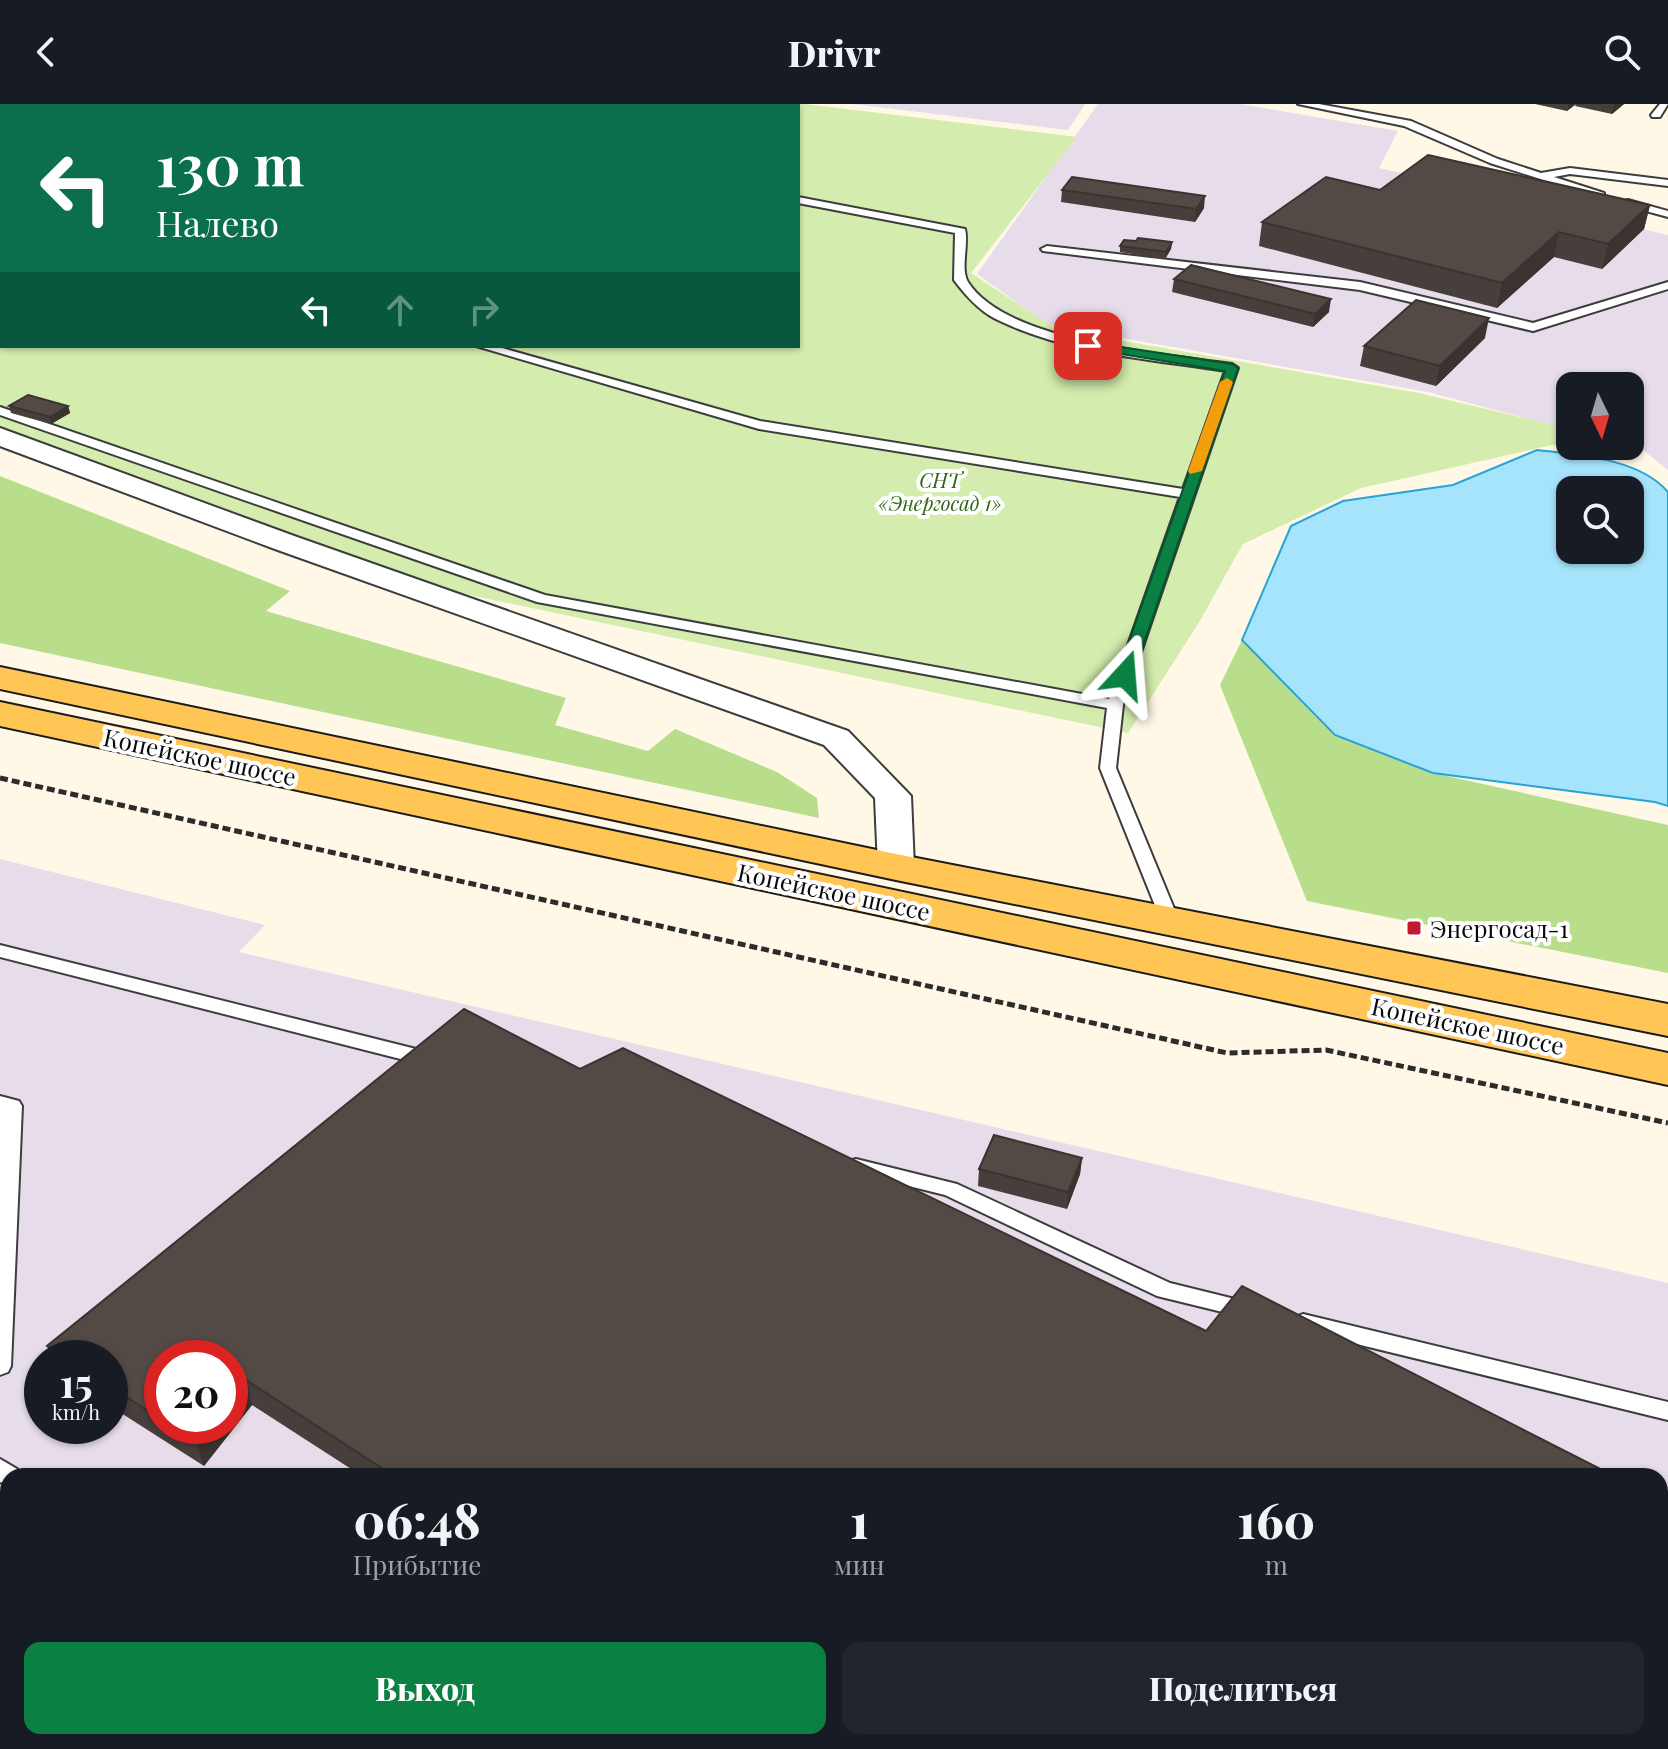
<!DOCTYPE html>
<html lang="ru">
<meta charset="utf-8">
<style>
:root{--surface:#171b24;--page:#20242c;--text:#f1f3f6;--muted:#9ea1a6;--accent:#0b8043}
body{margin:0;font-family:"Playfair Display",serif;background:var(--page);color:var(--text);height:100vh;display:flex;flex-direction:column;font-size:30px;white-space:nowrap}
*{box-sizing:border-box;margin:0}
p{font-size:26px;color:var(--muted)}
.icon{flex:none;width:44px;height:44px;fill:none;stroke:currentColor;stroke-width:2;stroke-linecap:round;stroke-linejoin:round}
.map{position:relative;flex:1;overflow:hidden}
.details{position:absolute;left:0px;top:1364px;width:1668px;height:282px;display:flex;flex-direction:column;background:var(--surface);border-radius:24px 24px 0 0;box-shadow:0 2px 6px #0004}
.details>*{flex:none}
.guide{position:absolute;left:0px;top:0px;width:800px;height:244px;box-shadow:0 2px 6px #0004;background:#0b6e4f;color:#fff;overflow:hidden}
.needle{width:52px;rotate:175deg}
.controls{position:absolute;left:1556px;top:268px;display:grid;gap:16px}
.controls a{display:grid;place-items:center;width:88px;height:88px;border-radius:16px;background:var(--surface);box-shadow:0 2px 6px #0004;font-size:40px}
.speed{position:absolute;left:24px;top:1236px;display:flex;gap:16px;font-size:40px;font-weight:700;text-align:center}
.speed>*{display:grid;place-content:center;width:104px;height:104px;border-radius:50%;background:var(--surface);box-shadow:0 2px 6px #0004;line-height:1}
.speed small{font-size:20px;font-weight:400}
.speed .limit{border:12px solid #d22;background:#fff;color:#111}
.pin{position:absolute;display:grid;place-items:center;width:68px;height:68px;color:#fff;margin:-34px;border-radius:16px;box-shadow:0 4px 12px #0006}
.me{position:absolute;width:88px;margin:-44px;rotate:19deg;stroke-linejoin:round;filter:drop-shadow(0 0 6px #0008)}
.turn{display:flex;align-items:center;gap:28px;height:168px;padding:0 24px;font-size:36px}
.turn .icon{width:104px;height:104px;stroke-width:2.5}
.turn b{display:block;font-size:56px;line-height:68px}
.lanes{display:flex;align-items:center;height:76px;padding:0 24px;background:#0003;justify-content:center;gap:40px;direction:ltr}
.lanes .off{opacity:.35}
.eta{display:flex;justify-content:space-evenly;align-items:center;height:136px;text-align:center}
.eta b{font-size:48px;font-weight:800;line-height:56px}
.button{display:flex;gap:16px;margin-top:auto;padding:16px 24px}
.button a{flex:1;height:92px;border-radius:16px;background:var(--accent);color:#fff;font-size:32px;font-weight:800;line-height:92px;text-align:center}
.button a+a{background:var(--page);color:var(--text)}
header{display:flex;justify-content:space-between;align-items:center;height:104px;padding:0 24px;background:var(--surface);font-size:36px;font-weight:800}
.map>svg:first-child{display:block}
.industrial{fill:#e7dcea;fill-rule:evenodd}
.green{fill:#d4ecad;fill-rule:evenodd}
.forest{fill:#b8de8b}
.water{fill:#a6e4fb;stroke:#27a3d8;stroke-width:2;fill-rule:evenodd}
.lines{fill:none;stroke-linecap:round;stroke-linejoin:round}
.lane-casing{stroke:#3d3d3d;stroke-width:4}
.street-casing{stroke:#3d3d3d;stroke-width:4}
.primary-casing{stroke:#1b1b1b;stroke-width:4}
.path{stroke:#2c2c2c;stroke-width:5;stroke-dasharray:8 4;stroke-linecap:butt}
.lane{fill:#fff;fill-rule:evenodd}
.street{fill:#fff;fill-rule:evenodd}
.primary{fill:#ffc656;fill-rule:evenodd}
.wall{fill:#473f3b;fill-rule:evenodd}
.shaded-wall{fill:#3a3330}
.building{fill:#534945;stroke:#3a3330;stroke-width:2}
.route{fill:#0b8043;stroke:#07532c;stroke-width:2}
.slow{fill:#f59e0b}
.poi-dot{fill:#c31831;stroke:#fff;stroke-width:3}
.labels{text-anchor:middle;dominant-baseline:central;stroke-width:8;stroke-linejoin:round;paint-order:stroke}
.far-park-label{font-size:20px;font-style:italic;fill:#2e6516;stroke:#fff}
.street-label{font-size:24px;fill:#0a0a0a;stroke:#fff}
.poi-label{font-size:24px;fill:#0a0a0a;stroke:#fff;text-anchor:start}
</style>
<header><svg class="icon" aria-label="back" viewBox="0 0 24 24"><path d="M15 5l-7 7 7 7"/></svg>Drivr<svg class="icon" aria-label="search" viewBox="0 0 24 24"><circle cx="10" cy="10" r="6"/><path d="M15 15l6 6"/></svg></header>
<div class="map">
<svg width="1668" height="1645" viewBox="0 0 1668 1645">
<rect width="100%" height="100%" fill="#fff8e6"/>
<!-- industrial -->
<path class="industrial" d="M 853,0 L 1085,0 L 1068,26 Z
M 1098,0 L 1240,0 L 1398,27 L 1379,64 L 1668,131 L 1668,366 L 1642,345 L 1630,342 L 1630,282 L 1570,282 L 1570,326 L 1428,288 L 1048,221 L 977,170 Z
M 0,755 L 265,821 L 239,848 L 1668,1179 L 1668,1645 L 173,1645 L 166,1638 L 1660,1638 L 1660,1372 L 8,1372 L 8,1460 L 0,1451 ZM 42,1254 L 110,1254 L 110,1322 L 42,1322 ZM 162,1254 L 230,1254 L 230,1322 L 162,1322 Z"/>
<!-- green -->
<path class="green" d="M 0,0 L 805,0 L 1077,33 L 971,169 L 1056,225 L 1419,289 L 1570,325 L 1570,337 L 1361,384 L 1243,440 L 1198,520 L 1128,629 L 412,479 L 0,326 ZM 2,2 L 798,2 L 798,242 L 2,242 Z"/>
<!-- forest -->
<path class="forest" d="M 0,372 L 290,487 L 266,507 L 566,594 L 555,621 L 648,647 L 675,625 L 777,668 L 817,694 L 819,714 L 0,539 Z
M 1242,536 L 1336,631 L 1433,669 L 1668,721 L 1668,869 L 1307,797 L 1220,581 Z"/>
<!-- water -->
<path class="water" d="M 1537,346 C 1578,351 1639,354 1668,388 L 1668,702 L 1655,698 L 1433,669 L 1335,631 L 1242,536 L 1291,422 L 1343,397 L 1453,381 ZM 1570,386 L 1630,386 L 1630,446 L 1570,446 Z"/>
<g class="lines">
<defs>
<path id="lane" d="M 137,0 L 149,0 L 136,2 Z
M 303,0 L 322,0 L 323,2 L 304,2 Z
M 1298,0 L 1319,0 L 1411,17 L 1498,55 L 1541,69 L 1570,64 L 1668,76 L 1668,82 L 1570,70 L 1554,73 L 1604,89 L 1604,93 L 1600,94 L 1490,59 L 1404,22 Z
M 1660,0 L 1668,0 L 1660,13 L 1652,13 L 1651,11 Z
M 0,93 L 2,93 L 0,100 Z
M 798,93 L 965,125 C 969,140 960,165 968,178 C 1007,239 1165,250 1232,260 L 1238,264 L 1123,601 L 1116,664 L 1180,819 L 1177,823 L 1171,825 L 1162,819 L 1100,664 L 1107,604 L 537,498 L 0,311 L 0,303 L 545,491 L 1109,595 L 1180,393 L 759,325 L 476,242 L 495,242 L 760,317 L 1183,385 L 1225,267 C 1150,255 1069,250 1000,217 C 981,209 966,192 954,176 L 955,129 L 798,99 Z
M 1628,96 L 1668,107 L 1668,113 L 1624,101 L 1624,97 Z
M 1047,142 L 1360,178 L 1533,219 L 1668,178 L 1668,185 L 1533,227 L 1360,186 L 1043,147 L 1041,145 Z
M 0,841 L 432,949 L 439,951 L 442,956 L 439,961 L 432,963 L 0,853 Z
M 0,992 L 19,997 L 22,1002 L 11,1262 L 8,1268 L 0,1271 Z
M 856,1055 L 957,1080 L 1170,1179 L 1251,1199 L 1259,1201 L 1262,1207 L 1259,1213 L 1251,1215 L 1157,1192 L 945,1091 L 849,1067 L 846,1062 L 849,1057 Z
M 1303,1210 L 1668,1298 L 1668,1316 L 1295,1225 L 1292,1219 L 1295,1213 Z
M 0,1355 L 17,1365 L 21,1372 L 8,1372 L 8,1381 L 0,1378 Z
M 308,1638 L 340,1638 L 343,1645 L 311,1645 Z"/>
<path id="street" d="M 0,324 L 297,433 L 848,627 L 911,692 L 914,763 L 909,771 L 896,774 L 883,771 L 878,763 L 875,694 L 824,641 L 275,445 L 0,342 Z"/>
<path id="primary" d="M 0,563 L 896,750 L 1668,900 L 1668,932 L 896,776 L 0,585 Z
M 0,598 L 1668,949 L 1668,981 L 0,622 Z"/>
</defs>
<!-- lane casing -->
<use href="#lane" class="lane-casing"/>
<!-- street casing -->
<use href="#street" class="street-casing"/>
<!-- primary casing -->
<use href="#primary" class="primary-casing"/>
<!-- path -->
<path class="path" d="M 0,674 L 1227,949 L 1326,946 L 1668,1019"/>
<!-- lane -->
<use href="#lane" class="lane"/>
<!-- street -->
<use href="#street" class="street"/>
<!-- primary -->
<use href="#primary" class="primary"/>
</g>
<!-- wall -->
<path class="wall" d="M 1535,0 L 1624,0 L 1612,10 L 1575,2 L 1576,0 L 1567,7 Z
M 1062,86 L 1204,104 L 1195,118 L 1061,98 Z
M 1650,101 L 1644,125 L 1602,165 L 1554,153 L 1497,204 L 1259,142 L 1262,118 Z
M 1136,137 L 1172,138 L 1171,145 L 1165,155 L 1120,148 L 1120,142 Z
M 1174,175 L 1329,208 L 1313,223 L 1172,188 Z
M 1485,234 L 1436,282 L 1360,262 L 1364,242 Z
M 9,302 L 68,302 L 70,309 L 51,320 L 11,309 Z
M 580,965 L 1206,1227 L 1614,1372 L 362,1372 L 252,1301 L 204,1362 L 110,1302 L 110,1254 L 52,1254 L 47,1242 ZM 162,1254 L 230,1322 L 162,1322 Z
M 1082,1054 L 1080,1070 L 1067,1105 L 978,1082 L 979,1065 Z
M 771,1638 L 1660,1638 L 1668,1645 L 782,1645 Z"/>
<!-- shaded-wall -->
<path class="shaded-wall" d="M 1569,0 L 1576,0 L 1567,7 Z
M 1614,0 L 1624,0 L 1612,10 Z
M 1205,92 L 1204,104 L 1195,118 L 1196,105 Z
M 1650,101 L 1644,125 L 1602,165 L 1608,140 Z
M 1559,128 L 1554,153 L 1497,204 L 1502,179 Z
M 1172,138 L 1171,145 L 1165,155 L 1166,148 Z
M 1331,195 L 1329,208 L 1313,223 L 1315,210 Z
M 1489,214 L 1485,234 L 1436,282 L 1440,262 Z
M 68,302 L 70,309 L 51,320 L 50,313 Z
M 1082,1054 L 1080,1070 L 1067,1105 L 1068,1088 Z
M 246,1276 L 252,1301 L 204,1362 L 196,1338 L 209,1322 L 230,1322 L 230,1296 Z"/>
<!-- building -->
<path class="building" d="M 1428,51 L 1650,101 L 1608,140 L 1559,128 L 1502,179 L 1262,118 L 1326,73 L 1380,86 Z
M 1072,73 L 1205,92 L 1196,105 L 1062,86 Z
M 1138,134 L 1172,138 L 1166,148 L 1120,142 L 1124,136 L 1136,137 Z
M 1191,161 L 1331,195 L 1315,210 L 1174,175 Z
M 1416,196 L 1489,214 L 1440,262 L 1364,242 Z
M 28,291 L 68,302 L 50,313 L 9,302 Z
M 464,905 L 580,965 L 623,944 L 1206,1227 L 1242,1182 L 1614,1372 L 394,1372 L 246,1276 L 230,1296 L 230,1254 L 162,1254 L 162,1316 L 110,1282 L 110,1254 L 66,1254 L 47,1242 Z
M 994,1031 L 1082,1054 L 1068,1088 L 979,1065 Z
M 171,1322 L 209,1322 L 196,1338 Z
M 1660,1395 L 1668,1400 L 1668,1645 L 818,1645 L 807,1638 L 1660,1638 Z"/>
<!-- route -->
<path class="route" d="M 1088,238 L 1232,260 L 1238,264 L 1133,571 L 1125,576 L 1117,571 L 1225,267 L 1084,244 L 1084,239 Z"/>
<!-- slow -->
<path class="slow" d="M 1227,274 L 1233,278 L 1202,367 L 1190,370 L 1188,367 L 1220,278 Z"/>
<!-- markers -->
<rect class="poi-dot" x="1406" y="816" width="16" height="16" rx="4"/>
<g class="labels">
<!-- far-park labels -->
<g class="far-park-label">
<text x="940" y="375">СНТ<tspan x="940" dy="23">«Энергосад 1»</tspan></text>
</g>
<!-- street labels -->
<g class="street-label">
<text transform="translate(200 652) rotate(12)">Копейское шоссе</text>
<text transform="translate(834 787) rotate(12)">Копейское шоссе</text>
<text transform="translate(1468 921) rotate(12)">Копейское шоссе</text>
</g>
<!-- poi labels -->
<g class="poi-label">
<text x="1430" y="824">Энергосад-1</text>
</g>
</g>
</svg>
<div class="controls">
<a><svg class="needle" viewBox="-14 -14 28 28"><path d="M0-13l5 13h-10z" fill="#e53935"/><path d="M0 13l5-13h-10z" fill="#9ea1a6"/></svg></a>
<a><svg class="icon" aria-label="search" viewBox="0 0 24 24"><circle cx="10" cy="10" r="6"/><path d="M15 15l6 6"/></svg></a>
</div>
<div class="speed"><div>15<small>km/h</small></div><div class="limit">20</div></div>
<div class="pin" style="left:1088px;top:242px;background:#d93025"><svg class="icon" aria-label="arrive" viewBox="0 0 24 24"><path d="M6 21V4h12l-3 4 3 4H6"/></svg></div>
<svg class="me" style="left:1125px;top:571px" viewBox="-20 -20 40 40"><path d="M0-17L14 15 0 8-14 15z" fill="#0b8043" stroke="#fff" stroke-width="4"/></svg>
<div class="guide">
<div class="turn"><svg class="icon" aria-label="left" viewBox="0 0 24 24"><path d="M17 20v-9H6M10 6l-5 5 5 5"/></svg><div><b>130 m</b>Налево</div></div>
<div class="lanes"><svg class="icon" aria-label="left" viewBox="0 0 24 24"><path d="M17 20v-9H6M10 6l-5 5 5 5"/></svg><svg class="icon off" aria-label="ahead" viewBox="0 0 24 24"><path d="M12 20V5M6 11l6-6 6 6"/></svg><svg class="icon off" aria-label="right" viewBox="0 0 24 24"><path d="M7 20v-9h11M14 6l5 5-5 5"/></svg></div>
</div>
<section class="details">
<div class="eta">
<div><b>06:48</b><p>Прибытие</p></div>
<div><b>1</b><p>мин</p></div>
<div><b>160</b><p>m</p></div>
</div>
<div class="button"><a>Выход</a><a>Поделиться</a></div>
</section>
</div>
